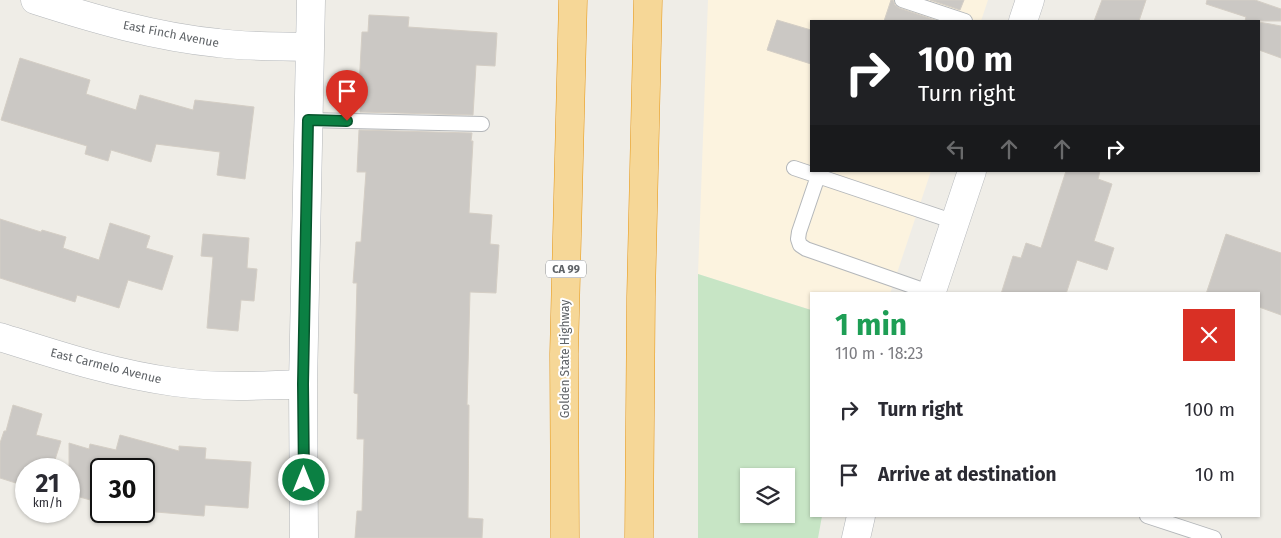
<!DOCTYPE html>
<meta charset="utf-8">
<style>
:root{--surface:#fff;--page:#f7f7f7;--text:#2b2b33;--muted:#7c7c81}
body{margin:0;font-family:"Fira Sans",sans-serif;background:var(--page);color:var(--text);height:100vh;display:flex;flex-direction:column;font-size:19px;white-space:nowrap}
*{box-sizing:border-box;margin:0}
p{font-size:16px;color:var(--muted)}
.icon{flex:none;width:28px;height:28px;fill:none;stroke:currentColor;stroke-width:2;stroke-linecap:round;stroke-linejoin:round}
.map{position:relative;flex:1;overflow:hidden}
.side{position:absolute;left:810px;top:292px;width:450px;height:225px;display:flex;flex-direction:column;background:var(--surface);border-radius:0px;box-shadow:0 1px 4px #0004}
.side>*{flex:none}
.hud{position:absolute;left:810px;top:20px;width:450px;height:152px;border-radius:0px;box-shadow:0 1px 4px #0004;background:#202124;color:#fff;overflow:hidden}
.controls{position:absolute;left:740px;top:468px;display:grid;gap:10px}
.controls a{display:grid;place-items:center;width:55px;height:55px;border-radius:0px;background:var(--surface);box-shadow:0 1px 4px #0004;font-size:25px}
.speed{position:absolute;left:15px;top:458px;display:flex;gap:10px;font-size:25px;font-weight:700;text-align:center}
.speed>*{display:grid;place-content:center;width:65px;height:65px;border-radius:50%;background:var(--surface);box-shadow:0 1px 4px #0004;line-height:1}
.speed small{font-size:12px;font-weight:400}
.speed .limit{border:2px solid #111;border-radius:8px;background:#fff;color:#111}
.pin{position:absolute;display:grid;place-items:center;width:42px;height:42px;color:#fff;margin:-51px -21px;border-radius:50% 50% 50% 0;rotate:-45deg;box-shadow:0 0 5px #0007}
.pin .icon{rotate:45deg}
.me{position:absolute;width:55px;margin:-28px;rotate:0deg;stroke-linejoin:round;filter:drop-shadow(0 0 4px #0008)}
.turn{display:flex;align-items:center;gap:18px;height:105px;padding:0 25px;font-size:22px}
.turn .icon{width:65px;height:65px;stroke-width:2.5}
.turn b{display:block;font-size:35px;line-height:42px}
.lanes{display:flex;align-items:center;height:48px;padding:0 25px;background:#0003;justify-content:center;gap:25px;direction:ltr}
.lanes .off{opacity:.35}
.round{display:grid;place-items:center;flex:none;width:52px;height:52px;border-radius:0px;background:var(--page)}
.summary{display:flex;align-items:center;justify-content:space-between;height:85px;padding:0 25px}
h1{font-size:30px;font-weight:700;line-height:38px;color:#1e9e55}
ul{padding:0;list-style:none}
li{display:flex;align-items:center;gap:15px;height:65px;padding:0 25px}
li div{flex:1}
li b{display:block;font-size:19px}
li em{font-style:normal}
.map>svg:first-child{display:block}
.commercial{fill:#fcf3df}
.green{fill:#c7e5c5;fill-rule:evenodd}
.building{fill:#cbc8c4;stroke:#d4cec5}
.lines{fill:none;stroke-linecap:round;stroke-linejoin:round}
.service-casing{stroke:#b4b7ba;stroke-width:16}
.minor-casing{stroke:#b4b7ba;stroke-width:29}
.secondary-casing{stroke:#b3b6ba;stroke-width:29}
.motorway-casing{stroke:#e69510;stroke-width:29}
.service{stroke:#fff;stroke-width:14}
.minor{stroke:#fff;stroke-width:28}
.secondary{stroke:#fff;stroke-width:28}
.motorway{stroke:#f6d797;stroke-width:28}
.route-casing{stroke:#07532c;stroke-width:12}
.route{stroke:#0b8043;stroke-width:9}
.labels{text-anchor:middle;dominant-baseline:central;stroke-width:4;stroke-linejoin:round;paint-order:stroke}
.shield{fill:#fff;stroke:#8e9194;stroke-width:1}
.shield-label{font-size:11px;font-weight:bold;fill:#5e6266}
.street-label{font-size:12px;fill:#5e6266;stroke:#fff}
</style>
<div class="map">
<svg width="1281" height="538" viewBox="0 0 1281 538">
<rect width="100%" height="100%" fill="#efede7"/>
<!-- commercial -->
<path class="commercial" d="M 708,0 L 988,0 L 981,21 L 811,21 L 811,171 L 931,171 L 890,294 L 811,294 L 811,310 L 698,274 Z"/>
<!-- green -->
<path class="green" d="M 698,274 L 811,310 L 811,516 L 822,516 L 818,538 L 698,538 ZM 749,476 L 786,476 L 786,514 L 749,514 Z"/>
<!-- building -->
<path class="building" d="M 891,0 L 893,0 L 895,5 L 899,8 L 938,21 L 884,21 Z
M 930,0 L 964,0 L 960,10 Z
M 1102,0 L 1146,0 L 1139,21 L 1094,21 Z
M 1207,0 L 1255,0 L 1281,9 L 1281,21 L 1245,21 L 1246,17 L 1206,4 Z
M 369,15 L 409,17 L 408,27 L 497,33 L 495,66 L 476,65 L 473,115 L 360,112 L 360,104 L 358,104 L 362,32 L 368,32 Z
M 777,20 L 811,30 L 811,64 L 767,50 Z
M 1259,22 L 1281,26 L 1281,58 L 1259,50 Z
M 20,58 L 90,80 L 86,94 L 136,110 L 140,95 L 193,110 L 195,100 L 254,107 L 245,179 L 217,175 L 220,152 L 156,144 L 151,162 L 111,150 L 108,161 L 85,154 L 87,146 L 1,120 Z
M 359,130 L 472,133 L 471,141 L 473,141 L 469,213 L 492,215 L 490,244 L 499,245 L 496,293 L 470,292 L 467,405 L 469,405 L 468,518 L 483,519 L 482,538 L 355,538 L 357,511 L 362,511 L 364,439 L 357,439 L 358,394 L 354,393 L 357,283 L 353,283 L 356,242 L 361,242 L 366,172 L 357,172 Z
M 1066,171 L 1100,171 L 1098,179 L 1112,184 L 1094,241 L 1114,248 L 1107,270 L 1077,260 L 1066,294 L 1001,294 L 1013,256 L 1021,258 L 1026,243 L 1041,248 Z
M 0,219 L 41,232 L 42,230 L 66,237 L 63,248 L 99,260 L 110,223 L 150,236 L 146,248 L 173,256 L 162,290 L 128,280 L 119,308 L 77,295 L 75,302 L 0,278 Z
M 203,234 L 249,238 L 247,268 L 257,269 L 254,301 L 241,300 L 238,331 L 207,328 L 213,257 L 201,256 Z
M 1226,234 L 1281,253 L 1281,315 L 1259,307 L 1259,294 L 1206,294 Z
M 13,405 L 42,414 L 36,435 L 61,441 L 52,469 L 26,469 L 26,484 L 22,483 L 22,485 L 0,478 L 0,443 L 4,431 L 6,431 Z
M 120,435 L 179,451 L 179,446 L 206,448 L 205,459 L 251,462 L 248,508 L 205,505 L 204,516 L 144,511 L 144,469 L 101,469 L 101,503 L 69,494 L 69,443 L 89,449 L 90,444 L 116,450 Z"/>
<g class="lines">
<defs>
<path id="service" d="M 902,0 L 965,21
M 308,120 L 482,124
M 794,168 L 955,222
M 818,176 L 799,232 L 798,239 L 800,245 L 806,249 L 932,293
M 1147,516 L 1214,538"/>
<path id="minor" d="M 35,0 C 94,19 156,37 218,43 C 248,47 279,46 310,47
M 0,337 C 57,355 114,374 174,382 C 216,388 260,386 303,384
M 304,538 L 303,384 L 311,0"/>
<path id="secondary" d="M 1023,21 L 1030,0
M 931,294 L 972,171
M 856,538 L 861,516"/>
<path id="motorway" d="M 565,538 L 564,354 L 573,0
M 639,538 L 641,297 L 648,0"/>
</defs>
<!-- service casing -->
<use href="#service" class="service-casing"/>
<!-- minor casing -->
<use href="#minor" class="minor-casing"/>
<!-- secondary casing -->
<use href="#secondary" class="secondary-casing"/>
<!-- motorway casing -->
<use href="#motorway" class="motorway-casing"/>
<!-- service -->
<use href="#service" class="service"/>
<!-- minor -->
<use href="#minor" class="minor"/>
<!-- secondary -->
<use href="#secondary" class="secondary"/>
<!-- motorway -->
<use href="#motorway" class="motorway"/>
</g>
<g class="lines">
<defs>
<path id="route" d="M 304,480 L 303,384 L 308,120 L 347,121"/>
</defs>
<!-- route casing -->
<use href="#route" class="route-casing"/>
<!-- route -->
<use href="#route" class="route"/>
</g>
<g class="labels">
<!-- shield labels -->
<rect class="shield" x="546" y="260.5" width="40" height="17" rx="4"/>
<g class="shield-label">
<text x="566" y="269">CA 99</text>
</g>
<!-- street labels -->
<g class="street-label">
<text transform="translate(171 34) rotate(11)">East Finch Avenue</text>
<text transform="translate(565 359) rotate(-90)">Golden State Highway</text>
<text transform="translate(106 366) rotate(14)">East Carmelo Avenue</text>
</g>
</g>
</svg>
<div class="controls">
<a><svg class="icon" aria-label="layers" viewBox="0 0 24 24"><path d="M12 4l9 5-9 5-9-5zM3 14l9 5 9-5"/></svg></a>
</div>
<div class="speed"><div>21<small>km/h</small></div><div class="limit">30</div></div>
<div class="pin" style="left:347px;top:121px;background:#d93025"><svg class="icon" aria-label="arrive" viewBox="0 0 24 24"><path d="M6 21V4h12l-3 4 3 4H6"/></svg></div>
<svg class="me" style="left:304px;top:480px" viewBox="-20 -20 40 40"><circle r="17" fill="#0b8043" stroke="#fff" stroke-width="3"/><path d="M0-11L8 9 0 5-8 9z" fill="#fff"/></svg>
<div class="hud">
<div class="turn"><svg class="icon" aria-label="right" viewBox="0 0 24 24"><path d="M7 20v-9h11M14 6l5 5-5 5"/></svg><div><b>100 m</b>Turn right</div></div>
<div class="lanes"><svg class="icon off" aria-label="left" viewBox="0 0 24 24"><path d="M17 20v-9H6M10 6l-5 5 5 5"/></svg><svg class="icon off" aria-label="ahead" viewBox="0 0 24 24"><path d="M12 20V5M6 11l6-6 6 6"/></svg><svg class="icon off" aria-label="ahead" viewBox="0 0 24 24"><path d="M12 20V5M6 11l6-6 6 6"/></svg><svg class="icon" aria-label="right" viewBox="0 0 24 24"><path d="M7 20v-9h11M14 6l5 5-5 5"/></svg></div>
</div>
<section class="side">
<div class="summary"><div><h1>1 min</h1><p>110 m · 18:23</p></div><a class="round" style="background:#d93025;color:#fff"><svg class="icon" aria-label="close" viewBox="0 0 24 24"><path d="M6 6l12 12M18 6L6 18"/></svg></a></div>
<ul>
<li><svg class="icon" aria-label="right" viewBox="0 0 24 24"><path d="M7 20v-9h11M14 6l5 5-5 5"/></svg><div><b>Turn right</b></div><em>100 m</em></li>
<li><svg class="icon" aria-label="arrive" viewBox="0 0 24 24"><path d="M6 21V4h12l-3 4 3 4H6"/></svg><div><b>Arrive at destination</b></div><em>10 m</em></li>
</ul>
</section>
</div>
